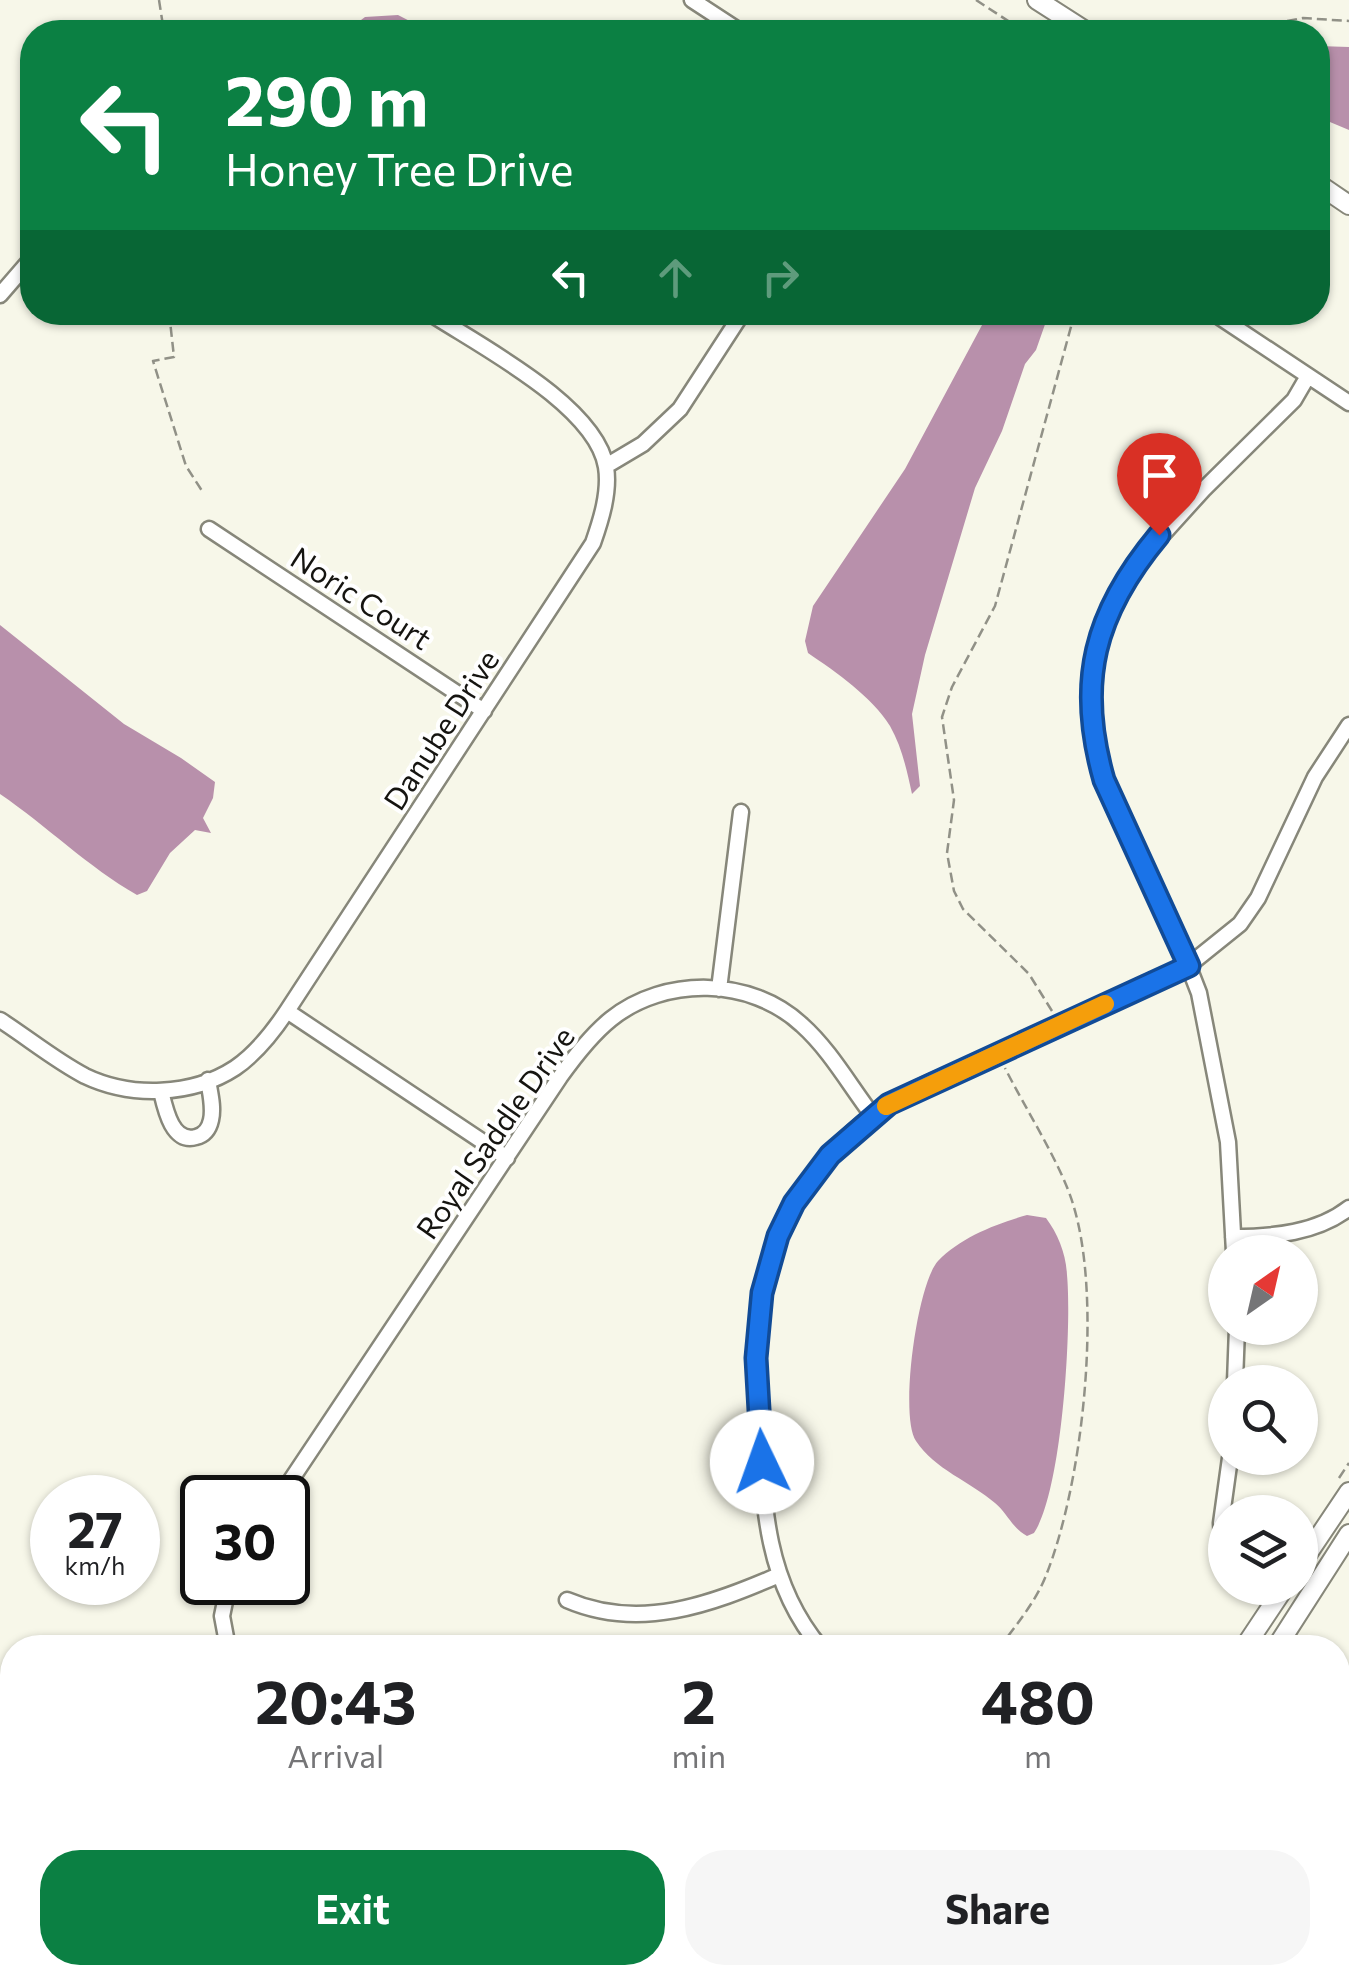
<!DOCTYPE html>
<style>
:root{--surface:#fff;--page:#f6f6f6;--text:#202124;--muted:#757577;--accent:#0b8043}
body{margin:0;font-family:Commissioner,sans-serif;background:var(--page);color:var(--text);height:100vh;display:flex;flex-direction:column;font-size:38px;white-space:nowrap}
*{box-sizing:border-box;margin:0}
p{font-size:32px;color:var(--muted)}
.icon{flex:none;width:55px;height:55px;fill:none;stroke:currentColor;stroke-width:2;stroke-linecap:round;stroke-linejoin:round}
.map{position:relative;flex:1;overflow:hidden}
.side{position:absolute;left:0px;top:1635px;width:1350px;height:350px;display:flex;flex-direction:column;background:var(--surface);border-radius:40px 40px 0 0;box-shadow:0 2px 8px #0004}
.side>*{flex:none}
.top-card{position:absolute;left:20px;top:20px;width:1310px;height:305px;border-radius:40px;box-shadow:0 2px 8px #0004;background:#0b8043;color:#fff;overflow:hidden}
.needle{width:65px;rotate:34deg}
.tools{position:absolute;left:1208px;top:1235px;display:grid;gap:20px}
.tools a{display:grid;place-items:center;width:110px;height:110px;border-radius:50%;background:var(--surface);box-shadow:0 2px 8px #0004;font-size:50px}
.speed{position:absolute;left:30px;top:1475px;display:flex;gap:20px;font-size:50px;font-weight:700;text-align:center}
.speed>*{display:grid;place-content:center;width:130px;height:130px;border-radius:50%;background:var(--surface);box-shadow:0 2px 8px #0004;line-height:1}
.speed small{font-size:25px;font-weight:400}
.speed .limit{border:5px solid #111;border-radius:15px;background:#fff;color:#111}
.pin{position:absolute;display:grid;place-items:center;width:85px;height:85px;color:#fff;margin:-102px -42px;border-radius:50% 50% 50% 0;rotate:-45deg;box-shadow:0 0 10px #0007}
.pin .icon{rotate:45deg}
.me{position:absolute;width:110px;margin:-55px;rotate:357deg;stroke-linejoin:round;filter:drop-shadow(0 0 8px #0008)}
.turn{display:flex;align-items:center;gap:35px;height:210px;padding:0 40px;font-size:45px}
.turn .icon{width:130px;height:130px;stroke-width:2.5}
.turn b{display:block;font-size:70px;line-height:85px}
.lanes{display:flex;align-items:center;height:95px;padding:0 40px;background:#0003;justify-content:center;gap:50px;direction:ltr}
.lanes .off{opacity:.35}
.eta{display:flex;justify-content:space-evenly;align-items:center;height:170px;text-align:center}
.eta b{font-size:60px;font-weight:700;line-height:70px}
.button{display:flex;gap:20px;margin-top:auto;padding:20px 40px}
.button a{flex:1;height:115px;border-radius:40px;background:var(--accent);color:#fff;font-size:40px;font-weight:700;line-height:115px;text-align:center}
.button a+a{background:var(--page);color:var(--text)}
.map>svg:first-child{display:block}
.water{fill:#b890ab}
.lines{fill:none;stroke-linecap:round;stroke-linejoin:round}
.minor-casing{stroke:#87877a;stroke-width:19}
.tertiary-casing{stroke:#87877a;stroke-width:22}
.path{stroke:#919187;stroke-width:2.5;stroke-dasharray:10 5;stroke-linecap:butt}
.minor{stroke:#fff;stroke-width:14}
.tertiary{stroke:#fff;stroke-width:18}
.route-casing{stroke:#114b97;stroke-width:25}
.route{stroke:#1a73e8;stroke-width:18}
.slow{stroke:#f59e0b;stroke-width:18}
.labels{text-anchor:middle;dominant-baseline:central;stroke-width:8;stroke-linejoin:round;paint-order:stroke}
.street-label{font-size:30px;fill:#151410;stroke:#fff}
</style>
<div class="map">
<svg width="1349" height="1985" viewBox="0 0 1349 1985">
<rect width="100%" height="100%" fill="#f7f7e9"/>
<!-- water -->
<path class="water" d="M 398,15 L 431,32 L 345,32 L 365,17 Z
M 1318,46 L 1349,47 L 1349,130 L 1318,117 Z
M 989,312 L 1049,313 L 1036,350 L 1025,364 L 1002,431 L 975,488 L 925,655 L 912,714 L 920,786 L 912,794 C 907,771 902,747 890,726 C 872,697 836,672 808,653 L 805,641 L 813,606 L 905,469 Z
M 0,625 L 124,724 L 181,758 L 215,782 L 213,798 L 203,818 L 211,833 L 195,830 L 170,853 L 147,891 L 137,895 C 88,867 47,826 0,794 Z
M 1027,1215 L 1046,1218 C 1058,1234 1066,1254 1067,1275 C 1072,1328 1062,1492 1034,1533 L 1027,1536 C 1012,1528 1008,1514 995,1503 C 971,1482 934,1469 916,1441 C 899,1416 917,1284 938,1261 C 961,1237 996,1224 1027,1215 Z"/>
<g class="lines">
<defs>
<path id="minor" d="M 692,0 L 741,32
M 0,295 L 32,258
M 1212,312 L 1349,403
M 606,466 L 643,444 L 680,409 L 743,312
M 209,529 L 484,711
M 719,989 L 741,812
M 287,1011 L 507,1158
M 0,1020 C 28,1038 56,1061 85,1076 C 131,1098 192,1096 235,1068 C 257,1053 273,1032 287,1011 L 593,543 C 601,520 610,492 606,467 C 596,405 478,345 428,312
M 161,1091 C 165,1108 172,1144 196,1137 C 205,1135 209,1129 211,1120 C 214,1107 210,1093 208,1080
M 1233,1237 C 1273,1237 1317,1233 1349,1208
M 1234,1252 L 1228,1142 L 1199,993 L 1178,939 L 1105,780 L 1096,749 L 1089,691 L 1104,619 L 1135,565 L 1203,490 L 1294,400 L 1308,376
M 1235,1382 L 1237,1328
M 279,1498 L 560,1077 C 575,1056 591,1035 611,1019 C 665,976 751,977 802,1025 C 830,1050 850,1086 873,1116
M 1223,1556 L 1221,1523 L 1230,1458
M 567,1600 C 639,1631 710,1605 779,1575
M 228,1648 L 222,1616 L 229,1582
M 821,1648 C 766,1583 763,1506 760,1426 C 758,1381 752,1334 762,1290 C 780,1215 821,1149 886,1106 C 921,1083 965,1069 1003,1051 C 1065,1023 1128,995 1189,965 L 1240,924 L 1258,898 L 1315,777 L 1349,725
M 655,1972 L 663,1985
M 762,1985 L 803,1972"/>
<path id="tertiary" d="M 1037,0 L 1087,32
M 1318,184 L 1349,205
M 1300,1565 L 1349,1492
M 1244,1648 L 1284,1588
M 1276,1648 L 1349,1534
M 0,1726 L 12,1734
M 375,1972 L 395,1985
M 1015,1985 L 1024,1972
M 1043,1985 L 1052,1972"/>
</defs>
<!-- minor casing -->
<use href="#minor" class="minor-casing"/>
<!-- tertiary casing -->
<use href="#tertiary" class="tertiary-casing"/>
<!-- path -->
<path class="path" d="M 159,0 L 164,32
M 976,0 L 1025,32
M 1244,32 L 1250,28 L 1303,18 L 1349,21
M 169,312 L 174,357 L 153,361 L 186,466 L 204,494
M 1052,1011 L 1029,974 L 963,909 L 954,891 L 947,853 L 954,800 L 942,717 L 952,687 L 995,606 L 1075,312
M 1339,1478 L 1349,1463
M 999,1648 C 1016,1625 1034,1604 1045,1578 C 1083,1485 1103,1300 1073,1204 C 1061,1164 1025,1108 1005,1068
M 0,1693 L 12,1701
M 424,1972 L 443,1985
M 942,1972 L 946,1985
M 904,1985 L 910,1972"/>
<!-- minor -->
<use href="#minor" class="minor"/>
<!-- tertiary -->
<use href="#tertiary" class="tertiary"/>
</g>
<g class="lines">
<defs>
<path id="route" d="M 762,1462 L 756,1358 L 762,1293 L 778,1236 L 794,1203 L 830,1155 L 889,1104 L 1189,966 L 1104,780 C 1076,682 1094,613 1159,535"/>
</defs>
<!-- route casing -->
<use href="#route" class="route-casing"/>
<!-- route -->
<use href="#route" class="route"/>
<!-- slow -->
<path class="slow" d="M 886,1106 L 1105,1004"/>
</g>
<g class="labels">
<!-- street labels -->
<g class="street-label">
<text transform="translate(362 597) rotate(33)">Noric Court</text>
<text transform="translate(440 729) rotate(-57)">Danube Drive</text>
<text transform="translate(494 1132) rotate(-55)">Royal Saddle Drive</text>
</g>
</g>
</svg>
<div class="tools">
<a><svg class="needle" viewBox="-14 -14 28 28"><path d="M0-13l5 13h-10z" fill="#e53935"/><path d="M0 13l5-13h-10z" fill="#757577"/></svg></a>
<a><svg class="icon" aria-label="search" viewBox="0 0 24 24"><circle cx="10" cy="10" r="6"/><path d="M15 15l6 6"/></svg></a>
<a><svg class="icon" aria-label="layers" viewBox="0 0 24 24"><path d="M12 4l9 5-9 5-9-5zM3 14l9 5 9-5"/></svg></a>
</div>
<div class="speed"><div>27<small>km/h</small></div><div class="limit">30</div></div>
<div class="pin" style="left:1159px;top:535px;background:#d93025"><svg class="icon" aria-label="arrive" viewBox="0 0 24 24"><path d="M6 21V4h12l-3 4 3 4H6"/></svg></div>
<svg class="me" style="left:762px;top:1462px" viewBox="-20 -20 40 40"><circle r="19" fill="#fff"/><path d="M0-13L10 11 0 6-10 11z" fill="#1a73e8"/></svg>
<div class="top-card">
<div class="turn"><svg class="icon" aria-label="left" viewBox="0 0 24 24"><path d="M17 20v-9H6M10 6l-5 5 5 5"/></svg><div><b>290 m</b>Honey Tree Drive</div></div>
<div class="lanes"><svg class="icon" aria-label="left" viewBox="0 0 24 24"><path d="M17 20v-9H6M10 6l-5 5 5 5"/></svg><svg class="icon off" aria-label="ahead" viewBox="0 0 24 24"><path d="M12 20V5M6 11l6-6 6 6"/></svg><svg class="icon off" aria-label="right" viewBox="0 0 24 24"><path d="M7 20v-9h11M14 6l5 5-5 5"/></svg></div>
</div>
<section class="side">
<div class="eta">
<div><b>20:43</b><p>Arrival</p></div>
<div><b>2</b><p>min</p></div>
<div><b>480</b><p>m</p></div>
</div>
<div class="button"><a>Exit</a><a>Share</a></div>
</section>
</div>
